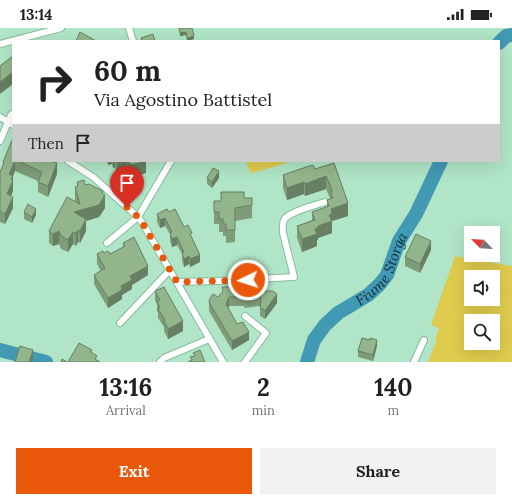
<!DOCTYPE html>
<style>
:root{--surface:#fff;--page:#f2f2f2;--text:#222;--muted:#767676;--accent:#ea580c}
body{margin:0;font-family:Lora,serif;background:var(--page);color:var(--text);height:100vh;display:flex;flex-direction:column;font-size:15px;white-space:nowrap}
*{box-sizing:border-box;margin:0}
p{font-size:13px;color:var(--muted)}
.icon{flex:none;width:22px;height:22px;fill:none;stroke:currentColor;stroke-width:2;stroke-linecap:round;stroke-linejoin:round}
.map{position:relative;height:334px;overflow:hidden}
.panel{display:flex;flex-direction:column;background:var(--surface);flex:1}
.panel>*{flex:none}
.banner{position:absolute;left:12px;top:12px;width:488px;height:122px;border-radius:0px;box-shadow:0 4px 16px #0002;background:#fff;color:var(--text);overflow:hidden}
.needle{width:26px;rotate:294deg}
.buttons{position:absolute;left:464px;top:198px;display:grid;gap:8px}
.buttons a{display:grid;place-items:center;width:36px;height:36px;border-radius:0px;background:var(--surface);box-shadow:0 4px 16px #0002;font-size:20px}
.pin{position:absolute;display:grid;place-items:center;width:34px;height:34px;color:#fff;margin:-41px -17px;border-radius:50% 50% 50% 0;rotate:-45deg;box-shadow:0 0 4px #0007}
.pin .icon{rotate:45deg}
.me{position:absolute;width:44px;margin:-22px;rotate:266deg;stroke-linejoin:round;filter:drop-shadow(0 0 3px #0008)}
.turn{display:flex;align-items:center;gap:14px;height:84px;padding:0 16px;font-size:18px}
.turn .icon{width:52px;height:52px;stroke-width:2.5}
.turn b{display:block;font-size:28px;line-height:34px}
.then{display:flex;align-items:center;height:38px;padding:0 16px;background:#0003;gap:8px;font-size:15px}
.eta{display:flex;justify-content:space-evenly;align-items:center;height:68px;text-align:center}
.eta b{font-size:24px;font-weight:700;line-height:28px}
.primary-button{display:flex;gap:8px;margin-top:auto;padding:8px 16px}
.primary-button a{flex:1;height:46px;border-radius:0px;background:var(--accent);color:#fff;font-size:16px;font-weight:700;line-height:46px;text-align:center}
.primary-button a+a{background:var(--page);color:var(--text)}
.status{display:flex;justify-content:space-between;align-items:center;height:28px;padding:0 20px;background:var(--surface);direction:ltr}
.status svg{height:11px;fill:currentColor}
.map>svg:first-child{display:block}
.green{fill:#dfcb4d;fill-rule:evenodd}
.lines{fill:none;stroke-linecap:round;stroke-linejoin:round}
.river{stroke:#4299b3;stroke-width:14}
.minor-casing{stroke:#87bb9e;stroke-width:8}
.minor{stroke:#fff;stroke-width:6}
.wall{fill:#7e9c78}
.shaded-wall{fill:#677f62}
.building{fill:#93b58c;stroke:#677f62}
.route{stroke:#ea580c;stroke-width:7;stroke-dasharray:0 12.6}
.labels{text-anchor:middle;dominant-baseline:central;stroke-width:3;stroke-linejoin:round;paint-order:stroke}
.water-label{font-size:14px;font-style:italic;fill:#122d35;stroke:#bdf2d4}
</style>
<div class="status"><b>13:14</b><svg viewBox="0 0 49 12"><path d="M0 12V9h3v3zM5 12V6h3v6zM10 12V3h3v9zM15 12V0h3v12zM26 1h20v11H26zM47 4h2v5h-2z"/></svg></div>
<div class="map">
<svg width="512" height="334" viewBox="0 0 512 334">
<rect width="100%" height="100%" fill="#b0e5c7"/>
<!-- green -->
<path class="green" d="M 246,133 L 288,133 L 287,135 L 252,145 L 250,144 Z
M 455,228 L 512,238 L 512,334 L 428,334 L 437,311 L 435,311 L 439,300 L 431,297 ZM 471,249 L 493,249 L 493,271 L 471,271 ZM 471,293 L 493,293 L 493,315 L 471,315 Z"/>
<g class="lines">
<!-- river -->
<g class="river">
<path d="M 499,15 L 506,8 L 512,7"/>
<path d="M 0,322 L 46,334"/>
<path id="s1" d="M 307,334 L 314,312 L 325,297 L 338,285 L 368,267 L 379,257 L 387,247 L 399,213 L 416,186 L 441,133"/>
</g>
<defs>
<path id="minor" d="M 129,0 L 133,13
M 0,16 L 61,0
M 0,89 L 13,97
M 0,113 L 11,87 L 13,85
M 68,133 L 93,149 L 138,189 L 143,196 L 223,334
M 107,215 L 138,189 L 171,133
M 177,254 L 217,253 L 294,249 L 283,205 C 283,201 282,196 284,192 C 288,184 316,177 325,174
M 245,288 L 266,305 L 245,334
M 120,295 L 170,242
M 160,334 L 164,330 L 209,311
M 414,334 L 424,312"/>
</defs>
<!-- minor casing -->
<use href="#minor" class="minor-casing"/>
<!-- minor -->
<use href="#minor" class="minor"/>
</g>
<!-- wall -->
<path class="wall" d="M 179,0 L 192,0 L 194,11 L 187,13 L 186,7 L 180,8 Z
M 13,133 L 51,133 L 57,146 L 48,169 L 38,164 L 38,153 L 15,143 L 13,148 L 13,163 L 11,168 L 13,180 L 5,196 L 0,194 L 0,144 L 3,138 L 3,134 Z
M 107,133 L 146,133 L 146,145 L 131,149 L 130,147 L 128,147 L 127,143 L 117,146 L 115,139 L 113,140 L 112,136 L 108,137 Z
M 334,135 L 348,188 L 332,193 L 332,205 L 318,210 L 318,212 L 317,212 L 317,218 L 302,224 L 297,210 L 297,198 L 312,192 L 312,184 L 327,179 L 327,172 L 330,170 L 326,161 L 305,168 L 304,166 L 287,172 L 283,160 L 283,147 L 315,141 Z
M 207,150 L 219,150 L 212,160 L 207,156 Z
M 77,154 L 85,157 L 103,166 L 105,180 L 99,189 L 86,193 L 86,203 L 80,215 L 78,214 L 76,218 L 73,216 L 68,224 L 61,221 L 59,216 L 53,218 L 49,215 L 49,203 L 76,174 L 75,172 L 75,159 L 77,159 Z
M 244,170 L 252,170 L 252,190 L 235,193 L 235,214 L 226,215 L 226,208 L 223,208 L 223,204 L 219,204 L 219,196 L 214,196 L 214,173 L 221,173 Z
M 24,184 L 36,187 L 32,195 L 24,191 Z
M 169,184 L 184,199 L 192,211 L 200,234 L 190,239 L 189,236 L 184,239 L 182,233 L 182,226 L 177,217 L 172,219 L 170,213 L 170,206 L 165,198 L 160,200 L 157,194 L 157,186 Z
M 123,215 L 148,247 L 132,257 L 132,261 L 122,267 L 122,271 L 108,280 L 94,256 L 94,247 L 101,243 L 97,236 L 97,226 L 104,225 L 110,226 L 123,219 Z
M 431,222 L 420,245 L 405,238 L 405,229 Z
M 155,263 L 183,303 L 168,311 L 164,303 L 164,299 L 158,290 L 158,285 L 157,283 L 157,276 L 155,273 Z
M 258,263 L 277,275 L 265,291 L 260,288 L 260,278 L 244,280 L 244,278 L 229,278 L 228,280 L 237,296 L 249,312 L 232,322 L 209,283 L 209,274 L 218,269 Z
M 377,318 L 373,333 L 358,329 L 358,323 Z"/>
<!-- shaded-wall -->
<path class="shaded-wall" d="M 186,4 L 186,7 L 180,8 L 180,5 Z
M 194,8 L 194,11 L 187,13 L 187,10 Z
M 13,44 L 13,56 L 0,66 L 0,54 Z
M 15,133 L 15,143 L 9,157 L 9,146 Z
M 108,133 L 112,133 L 112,136 L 108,137 Z
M 113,133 L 115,133 L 115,139 L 113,140 Z
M 119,133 L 127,133 L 127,143 L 117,146 L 117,134 Z
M 146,133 L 146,145 L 131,149 L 131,137 Z
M 57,135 L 57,146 L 48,169 L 48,158 Z
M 128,135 L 130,135 L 130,147 L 128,147 Z
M 219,143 L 219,150 L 212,160 L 212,154 Z
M 13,148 L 13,163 L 7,177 L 7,166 Z
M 326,148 L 326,161 L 305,168 L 305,156 Z
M 304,154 L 304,166 L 287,172 L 287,160 Z
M 103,163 L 103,171 L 105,167 L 105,180 L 99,189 L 86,193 L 86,203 L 80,215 L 80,203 L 74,184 L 102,165 Z
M 13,169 L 13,180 L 5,196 L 5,186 Z
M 348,175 L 348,188 L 332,193 L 332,205 L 318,210 L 318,212 L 317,212 L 317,218 L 302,224 L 302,211 L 315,201 L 331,181 Z
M 36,181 L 36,187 L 32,195 L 32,189 Z
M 165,190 L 165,198 L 160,200 L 160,192 Z
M 78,202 L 78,214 L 76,218 L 76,205 Z
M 59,203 L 59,216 L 53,218 L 53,206 Z
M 73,204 L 73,216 L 68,224 L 68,212 Z
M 177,209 L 177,217 L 172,219 L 172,211 Z
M 431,213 L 431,222 L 420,245 L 420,236 Z
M 200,227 L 200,234 L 190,239 L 190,231 Z
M 189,228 L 189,236 L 184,239 L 184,231 Z
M 148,238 L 148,247 L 132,257 L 132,261 L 122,267 L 122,271 L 108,280 L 108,270 L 121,258 L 130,248 Z
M 277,266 L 277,275 L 265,291 L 265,283 Z
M 229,269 L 229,278 L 226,285 L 226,276 Z
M 183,293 L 183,303 L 168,311 L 168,301 Z
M 249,304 L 249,312 L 232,322 L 232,313 Z
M 377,312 L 377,318 L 373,333 L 373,327 Z
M 33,322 L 33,332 L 32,334 L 29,334 Z"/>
<!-- building -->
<path class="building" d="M 179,0 L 192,0 L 194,8 L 187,10 L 186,4 L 180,5 Z
M 80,4 L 96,13 L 76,13 Z
M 153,6 L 155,13 L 142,13 L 141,10 Z
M 13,28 L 13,44 L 0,54 L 0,38 Z
M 13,110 L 13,133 L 15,133 L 9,146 L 13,148 L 11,151 L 13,152 L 7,166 L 13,169 L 5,186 L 0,183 L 0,144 L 4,135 L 3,134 Z
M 18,133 L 51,133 L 57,135 L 48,158 L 38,154 L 42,144 Z
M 127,133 L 146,133 L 131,137 L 130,135 L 128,135 Z
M 334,135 L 348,175 L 331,181 L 332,186 L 329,187 L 332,193 L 318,198 L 318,200 L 315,201 L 317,206 L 302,211 L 297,198 L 315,192 L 312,184 L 329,178 L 327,172 L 333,170 L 331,165 L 332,164 L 331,159 L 326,148 L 305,156 L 304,154 L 287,160 L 283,147 L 309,138 L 313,137 L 315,141 Z
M 213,140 L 219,143 L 212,154 L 207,150 Z
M 84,152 L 85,157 L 89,156 L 103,163 L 102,165 L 105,167 L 99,177 L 74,184 L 86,191 L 80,203 L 78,202 L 76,205 L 73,204 L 68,212 L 61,208 L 59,203 L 53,206 L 49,203 L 67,169 L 80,176 L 75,159 L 78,158 L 77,154 Z
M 221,164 L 244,164 L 244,170 L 252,170 L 252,177 L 235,180 L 235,202 L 226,202 L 226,196 L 223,196 L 223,191 L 219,191 L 219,184 L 214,184 L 214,173 L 221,173 Z
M 28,176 L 36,181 L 32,189 L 24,184 Z
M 167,181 L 169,184 L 175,181 L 184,199 L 188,197 L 192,205 L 190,206 L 200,227 L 190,231 L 189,228 L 184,231 L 182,225 L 184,224 L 177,209 L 172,211 L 170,205 L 172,204 L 165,190 L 160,192 L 157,186 Z
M 416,206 L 431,213 L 420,236 L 405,229 Z
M 134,209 L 148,238 L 130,248 L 132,252 L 121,258 L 122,262 L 108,270 L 94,247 L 105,240 L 97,226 L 103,223 L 104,225 L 108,223 L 110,226 L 125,218 L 123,215 Z
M 258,258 L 258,263 L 273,263 L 277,266 L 265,283 L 260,279 L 261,269 L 244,271 L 244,269 L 229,269 L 226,276 L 237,296 L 243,294 L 249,304 L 232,313 L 209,274 L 210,270 L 213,266 L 218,269 L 223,263 L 222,259 Z
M 164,259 L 183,293 L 168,301 L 164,293 L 165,292 L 158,281 L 160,280 L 157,273 L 160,272 L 155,263 Z
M 362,310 L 370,312 L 370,310 L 377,312 L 373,327 L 358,323 Z
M 79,315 L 92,322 L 91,324 L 97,328 L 95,331 L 100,334 L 68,334 Z
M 20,318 L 33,322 L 29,334 L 15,334 Z
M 200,322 L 205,334 L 188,334 L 192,332 L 190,329 L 195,328 L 193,325 Z
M 62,331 L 67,334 L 61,334 Z"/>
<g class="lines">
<!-- route -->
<path class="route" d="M 127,179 L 138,189 L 143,196 L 177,254 L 248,252"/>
</g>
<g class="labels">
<!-- water labels -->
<g class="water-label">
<text stroke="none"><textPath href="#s1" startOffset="124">Fiume Storga</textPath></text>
</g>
</g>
</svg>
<div class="buttons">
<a><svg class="needle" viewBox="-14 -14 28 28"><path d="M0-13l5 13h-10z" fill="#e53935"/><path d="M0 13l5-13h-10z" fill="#767676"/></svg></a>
<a><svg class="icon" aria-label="sound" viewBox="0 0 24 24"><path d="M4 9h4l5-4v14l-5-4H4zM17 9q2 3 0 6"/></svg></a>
<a><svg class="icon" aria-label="search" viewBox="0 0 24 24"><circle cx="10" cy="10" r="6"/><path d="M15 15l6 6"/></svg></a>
</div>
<div class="pin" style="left:127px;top:179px;background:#d93025"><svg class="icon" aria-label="arrive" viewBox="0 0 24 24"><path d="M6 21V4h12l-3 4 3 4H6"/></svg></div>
<svg class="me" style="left:248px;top:252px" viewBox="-20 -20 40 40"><circle r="17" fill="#ea580c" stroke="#fff" stroke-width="3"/><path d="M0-11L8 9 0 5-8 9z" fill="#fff"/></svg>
<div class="banner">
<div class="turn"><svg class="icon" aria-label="right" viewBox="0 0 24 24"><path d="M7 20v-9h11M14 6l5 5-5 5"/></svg><div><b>60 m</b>Via Agostino Battistel</div></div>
<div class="then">Then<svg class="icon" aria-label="arrive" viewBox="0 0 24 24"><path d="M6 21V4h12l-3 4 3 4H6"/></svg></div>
</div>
</div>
<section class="panel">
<div class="eta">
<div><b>13:16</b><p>Arrival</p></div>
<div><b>2</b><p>min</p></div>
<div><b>140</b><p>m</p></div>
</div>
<div class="primary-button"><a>Exit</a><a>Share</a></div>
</section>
